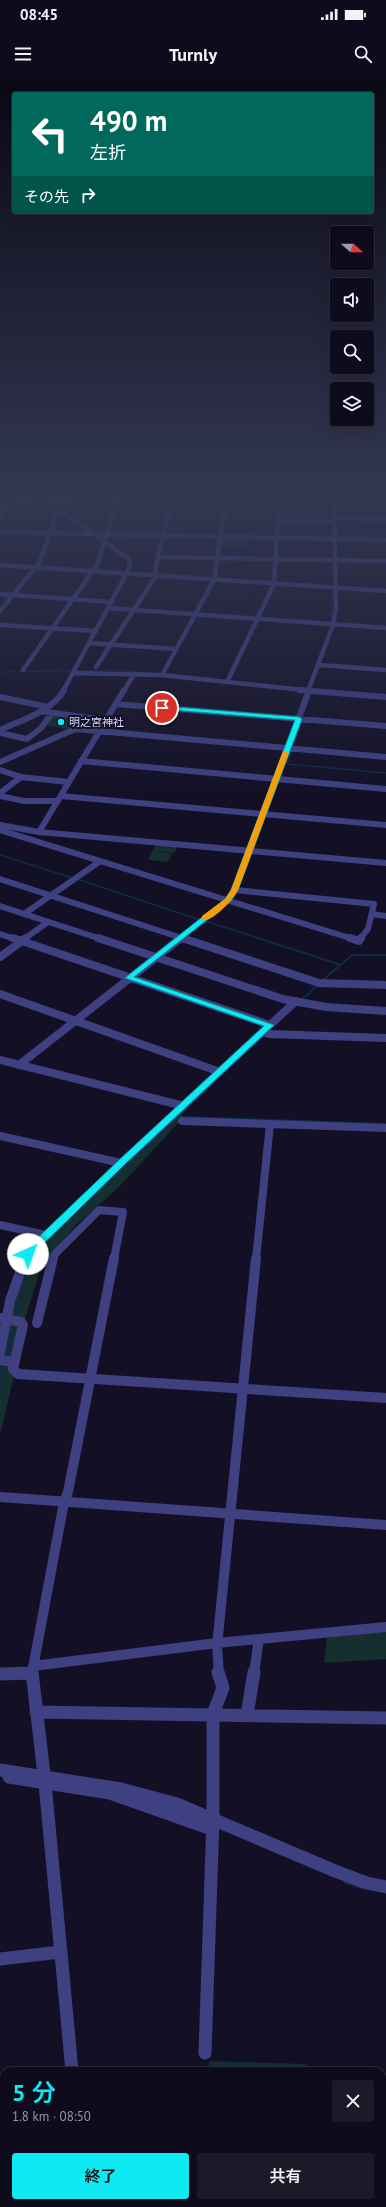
<!DOCTYPE html>
<html lang="ja">
<meta charset="utf-8">
<style>
:root{--surface:#0e0c1c;--page:#1c1a29;--text:#f1f3f6;--muted:#9b9ba3;--line:#2e2c3b;--accent:#0eeaf2}
body{margin:0;font-family:"PT Sans","Noto Sans JP",sans-serif;background:var(--page);color:var(--text);height:100vh;display:flex;flex-direction:column;font-size:15px;white-space:nowrap}
*{box-sizing:border-box;margin:0}
p{font-size:13px;color:var(--muted)}
.icon{flex:none;width:22px;height:22px;fill:none;stroke:currentColor;stroke-width:2;stroke-linecap:round;stroke-linejoin:round}
.map{position:relative;flex:1;overflow:hidden}
.panel{position:absolute;left:0px;top:1987px;width:386px;height:140px;display:flex;flex-direction:column;background:var(--surface);border-radius:12px 12px 0 0;box-shadow:0 4px 16px #0002,0 0 0 1px var(--line)}
.panel>*{flex:none}
.top-card{position:absolute;left:12px;top:12px;width:362px;height:122px;border-radius:4px;box-shadow:0 4px 16px #0002,0 0 0 1px var(--line);background:#00695c;color:#fff;overflow:hidden}
.needle{width:26px;rotate:111deg}
.fabs{position:absolute;left:330px;top:146px;display:grid;gap:8px}
.fabs a{display:grid;place-items:center;width:44px;height:44px;border-radius:4px;background:var(--surface);box-shadow:0 4px 16px #0002,0 0 0 1px var(--line);font-size:20px}
.pin{position:absolute;display:grid;place-items:center;width:34px;height:34px;color:#fff;margin:-17px;border:2px solid #fff;border-radius:50%;box-shadow:0 1px 4px #0007}
.me{position:absolute;width:44px;margin:-22px;rotate:43deg;stroke-linejoin:round;filter:drop-shadow(0 0 3px #0008)}
.turn{display:flex;align-items:center;gap:14px;height:84px;padding:0 12px;font-size:18px}
.turn .icon{width:52px;height:52px;stroke-width:2.5}
.turn b{display:block;font-size:28px;line-height:34px}
.then{display:flex;align-items:center;height:38px;padding:0 12px;background:#0003;gap:8px;font-size:15px}
.round{display:grid;place-items:center;flex:none;width:42px;height:42px;border-radius:4px;background:var(--page)}
.overview{display:flex;align-items:center;justify-content:space-between;height:68px;padding:0 12px}
h1{font-size:24px;font-weight:600;line-height:30px;color:var(--accent)}
.button{display:flex;gap:8px;margin-top:auto;padding:8px 12px}
.button a{flex:1;height:46px;border-radius:4px;background:var(--accent);color:#111;font-size:16px;font-weight:600;line-height:46px;text-align:center}
.button a+a{background:var(--page);color:var(--text)}
.status{display:flex;justify-content:space-between;align-items:center;height:28px;padding:0 20px;background:var(--surface);direction:ltr}
.status svg{height:11px;fill:currentColor}
header{display:flex;justify-content:space-between;align-items:center;height:52px;padding:0 12px;background:var(--surface);font-size:18px;font-weight:600}
.map>svg:first-child{display:block}
.green{fill:#142f2d}
.lines{fill:none;stroke-linecap:round;stroke-linejoin:round}
.stream-far4{stroke:#112a49;stroke-width:1}
.stream-far3{stroke:#112a49;stroke-width:1.5}
.stream-far2{stroke:#112a49;stroke-width:2}
.stream-far1{stroke:#112a49;stroke-width:2.5}
.stream{stroke:#112a49;stroke-width:3}
.minor-far4{stroke:#3e4082;stroke-width:4.5}
.minor-far3{stroke:#3e4082;stroke-width:6}
.minor-far2{stroke:#3e4082;stroke-width:8}
.minor-far1{stroke:#3e4082;stroke-width:10}
.minor{stroke:#3e4082;stroke-width:13}
.major{stroke:#b764f7;stroke-width:16}
.route{fill:#0eeaf2;stroke:#09989d}
.slow{fill:#f59e0b}
.poi-dot{fill:#0eeaf2;stroke:#131026;stroke-width:1.5}
.labels{text-anchor:middle;dominant-baseline:central;stroke-width:4;stroke-linejoin:round;paint-order:stroke}
.far-poi-label{font-size:11px;fill:#d9d7fd;stroke:#131026;text-anchor:start}
</style>
<div class="status"><b>08:45</b><svg viewBox="0 0 49 12"><path d="M0 12V9h3v3zM5 12V6h3v6zM10 12V3h3v9zM15 12V0h3v12zM26 1h20v11H26zM47 4h2v5h-2z"/></svg></div>
<header><svg class="icon" aria-label="menu" viewBox="0 0 24 24"><path d="M4 6h16M4 12h16M4 18h16"/></svg>Turnly<svg class="icon" aria-label="search" viewBox="0 0 24 24"><circle cx="10" cy="10" r="6"/><path d="M15 15l6 6"/></svg></header>
<div class="map">
<svg width="386" height="2127" viewBox="0 0 386 2127">
<rect width="100%" height="100%" fill="#131026"/>
<!-- green -->
<path class="green" d="M 222,457 L 247,457 L 246,466 L 220,466 Z
M 62,635 L 84,638 L 82,644 C 65,654 64,646 48,646 L 47,643 L 50,637 Z
M 156,763 L 178,766 L 174,773 L 154,771 L 172,774 L 168,782 L 148,780 Z
M 182,1034 L 181,1040 L 118,1108 L 76,1145 L 42,1184 L 23,1245 L 15,1292 L 0,1354 L 0,1277 L 28,1173 L 171,1040 Z
M 386,1551 L 386,1579 L 324,1583 L 327,1557 Z
M 209,1981 L 307,1984 L 307,1991 L 209,1991 Z"/>
<g class="lines">
<!-- stream-far4 -->
<path class="stream-far4" d="M 337,420 L 365,419
M 281,423 L 331,420
M 228,425 L 277,423
M 206,426 L 222,425
M 0,429 L 57,430
M 61,430 L 104,431 L 200,426
M 331,543 L 332,508
M 0,592 L 112,590 L 211,598"/>
<!-- stream-far3 -->
<path class="stream-far3" d="M 310,615 L 287,684 L 386,693
M 0,775 L 73,798
M 77,799 L 200,840
M 205,841 L 261,859"/>
<!-- stream-far2 -->
<path class="stream-far2" d="M 258,858 L 341,885
M 323,900 L 352,875 L 386,875
M 301,920 L 318,905
M 179,1037 L 386,1044
M 32,1179 L 40,1168 L 213,1003"/>
<!-- stream-far1 -->
<path class="stream-far1" d="M 16,1237 L 28,1186 L 33,1178
M 7,1278 L 14,1243
M 0,1302 L 5,1284"/>
<!-- stream -->
<path class="stream" d="M 345,1802 L 363,1808"/>
<!-- minor-far4 -->
<path class="minor-far4" d="M 44,419 L 129,479 L 130,487 L 63,611
M 51,423 L 68,421 L 65,419
M 0,427 L 33,419
M 0,438 L 7,425
M 334,438 L 386,439
M 278,440 L 334,441
M 0,452 L 386,460
M 159,477 L 386,481
M 0,485 L 386,511
M 0,514 L 112,522
M 108,528 L 386,548
M 0,531 L 39,483 L 58,432 L 61,431
M 0,545 L 96,551
M 89,563 L 176,569
M 319,585 L 386,590
M 96,587 L 156,496 L 155,490 L 172,419
M 23,590 L 97,485 L 117,422 L 116,419
M 73,593 L 162,595 L 313,611
M 162,595 L 214,500 L 226,419
M 227,602 L 274,504 L 278,435 L 276,432 L 279,428 L 279,419
M 124,611 L 134,594
M 308,611 L 333,545 L 336,529 L 334,419"/>
<!-- minor-far3 -->
<path class="minor-far3" d="M 300,610 L 386,617
M 0,617 L 48,627
M 116,624 L 386,646
M 40,631 L 97,639
M 76,649 L 386,677
M 0,650 C 21,640 52,632 64,610
M 0,653 L 27,659 L 41,648 L 52,633
M 81,681 L 386,709
M 0,682 L 98,639
M 0,690 L 21,697 L 68,702
M 0,713 L 21,697
M 0,716 L 24,721 L 58,721
M 61,716 L 386,745
M 0,745 L 39,752 L 386,783
M 0,750 L 353,859
M 39,752 L 124,610
M 0,799 L 185,859
M 235,810 L 374,824 L 368,849 L 360,859
M 0,826 L 101,859
M 24,834 L 99,782
M 372,834 L 386,836
M 0,854 L 15,859
M 24,859 L 48,842
M 179,859 L 228,821 L 235,810 L 309,610"/>
<!-- minor-far2 -->
<path class="minor-far2" d="M 13,858 L 270,945
M 98,858 L 283,919 L 326,927 L 386,931
M 182,858 L 319,903 L 386,905
M 350,858 L 359,861 L 361,858
M 0,877 L 26,858
M 0,914 L 220,992
M 263,952 L 269,954 L 386,958
M 0,980 L 184,1026
M 19,985 L 181,858
M 182,1041 L 386,1048
M 0,1056 L 121,1083
M 0,1145 L 45,1155
M 25,1179 L 28,1173 L 121,1083 L 296,921
M 53,1179 L 54,1175 L 99,1130 L 123,1132 L 114,1179
M 256,1179 L 270,1044"/>
<!-- minor-far1 -->
<path class="minor-far1" d="M 1,1238 L 21,1242 L 23,1245 L 13,1289 L 18,1294 L 386,1318
M 37,1243 L 53,1178
M 0,1272 L 10,1221 L 25,1178
M 0,1280 L 14,1282
M 0,1417 L 386,1445
M 33,1586 L 217,1563 L 386,1547
M 29,1593 L 32,1593
M 32,1593 L 64,1422 L 68,1412 L 114,1178
M 219,1593 L 217,1566 L 256,1178
M 254,1593 L 259,1559"/>
<!-- minor -->
<path class="minor" d="M 32,1592 L 45,1703 L 72,1991
M 0,1594 L 32,1593
M 36,1632 L 386,1638
M 247,1635 L 254,1592
M 0,1690 L 121,1709 L 177,1724 L 335,1791 L 367,1803 L 386,1807
M 9,1697 L 110,1713 L 212,1749
M 0,1879 L 60,1872
M 205,1973 L 213,1739 L 213,1634 L 223,1608 L 218,1592"/>
<!-- major -->
<path class="major" d="M 0,2039 L 4,2039
M 382,2053 L 386,2053"/>
</g>
<!-- sky -->
<linearGradient id="sky" x2="0" y2="1"><stop stop-color="#0a0915"/><stop offset="0.58" stop-color="#333752"/><stop offset="1" stop-color="#333752" stop-opacity="0"/></linearGradient>
<rect width="386" height="717" fill="url(#sky)"/>
<!-- route -->
<path class="route" d="M 162,626 L 299,637 L 302,639 L 238,810 L 231,821 L 134,897 L 274,945 L 124,1085 L 31,1176 L 24,1176 L 24,1171 L 118,1081 L 264,946 L 125,898 L 225,819 L 231,810 L 295,640 L 160,629 Z"/>
<!-- slow -->
<path class="slow" d="M 283,671 L 289,673 L 238,810 C 233,819 214,842 202,840 L 202,836 L 225,819 L 231,810 Z"/>
<!-- markers -->
<circle class="poi-dot" cx="61" cy="642" r="4"/>
<g class="labels">
<!-- far-poi labels -->
<g class="far-poi-label">
<text x="69" y="642">明之宮神社</text>
</g>
</g>
</svg>
<div class="fabs">
<a><svg class="needle" viewBox="-14 -14 28 28"><path d="M0-13l5 13h-10z" fill="#e53935"/><path d="M0 13l5-13h-10z" fill="#9b9ba3"/></svg></a>
<a><svg class="icon" aria-label="sound" viewBox="0 0 24 24"><path d="M4 9h4l5-4v14l-5-4H4zM17 9q2 3 0 6"/></svg></a>
<a><svg class="icon" aria-label="search" viewBox="0 0 24 24"><circle cx="10" cy="10" r="6"/><path d="M15 15l6 6"/></svg></a>
<a><svg class="icon" aria-label="layers" viewBox="0 0 24 24"><path d="M12 4l9 5-9 5-9-5zM3 14l9 5 9-5"/></svg></a>
</div>
<div class="pin" style="left:162px;top:628px;background:#d93025"><svg class="icon" aria-label="arrive" viewBox="0 0 24 24"><path d="M6 21V4h12l-3 4 3 4H6"/></svg></div>
<svg class="me" style="left:28px;top:1174px" viewBox="-20 -20 40 40"><circle r="19" fill="#fff"/><path d="M0-13L10 11 0 6-10 11z" fill="#0eeaf2"/></svg>
<div class="top-card">
<div class="turn"><svg class="icon" aria-label="left" viewBox="0 0 24 24"><path d="M17 20v-9H6M10 6l-5 5 5 5"/></svg><div><b>490 m</b>左折</div></div>
<div class="then">その先<svg class="icon" aria-label="right" viewBox="0 0 24 24"><path d="M7 20v-9h11M14 6l5 5-5 5"/></svg></div>
</div>
<section class="panel">
<div class="overview"><div><h1>5 分</h1><p>1.8 km · 08:50</p></div><a class="round"><svg class="icon" aria-label="close" viewBox="0 0 24 24"><path d="M6 6l12 12M18 6L6 18"/></svg></a></div>
<div class="button"><a>終了</a><a>共有</a></div>
</section>
</div>
